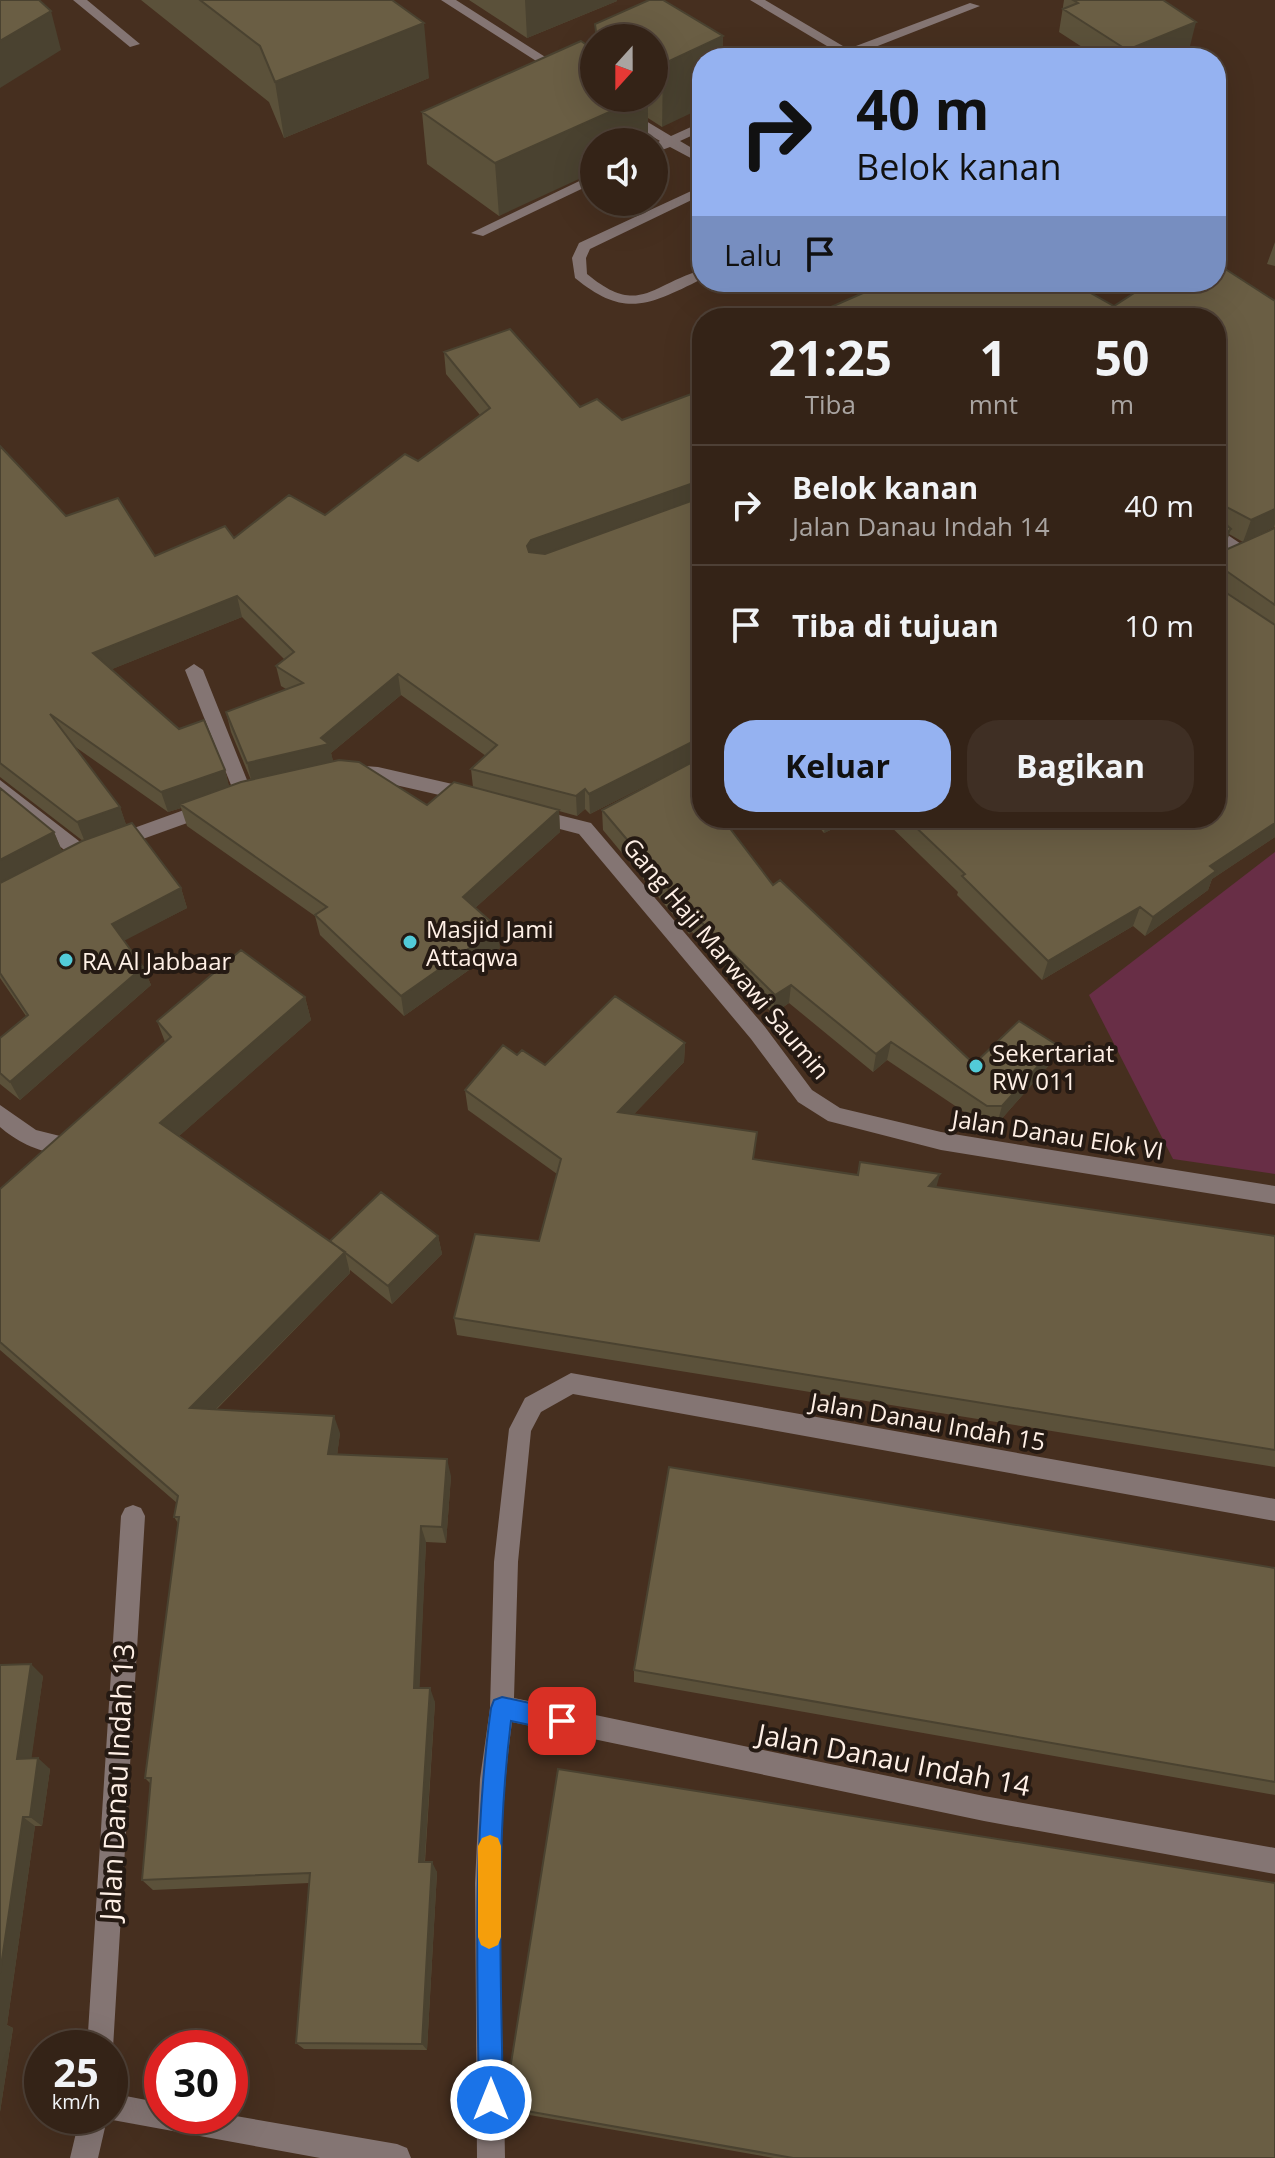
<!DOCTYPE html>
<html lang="id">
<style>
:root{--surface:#342317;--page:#3f2f24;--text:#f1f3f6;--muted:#a9a4a1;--line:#4e4036;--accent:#95b2f1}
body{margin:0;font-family:"Open Sans",sans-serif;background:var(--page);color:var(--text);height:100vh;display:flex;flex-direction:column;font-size:30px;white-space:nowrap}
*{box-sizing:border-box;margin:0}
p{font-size:26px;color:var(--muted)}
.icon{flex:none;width:44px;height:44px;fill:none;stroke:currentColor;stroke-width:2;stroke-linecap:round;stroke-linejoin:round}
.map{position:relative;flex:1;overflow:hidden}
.sheet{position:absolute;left:692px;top:308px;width:534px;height:520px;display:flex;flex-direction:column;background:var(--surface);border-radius:32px;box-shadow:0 8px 32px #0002,0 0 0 2px var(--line)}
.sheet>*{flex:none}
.banner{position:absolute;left:692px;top:48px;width:534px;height:244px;border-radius:32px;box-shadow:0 8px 32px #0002,0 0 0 2px var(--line);background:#95b2f1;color:#111;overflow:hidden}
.needle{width:52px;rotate:201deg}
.fabs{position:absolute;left:580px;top:24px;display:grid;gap:16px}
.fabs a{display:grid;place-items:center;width:88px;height:88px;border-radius:50%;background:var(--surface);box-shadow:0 8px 32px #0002,0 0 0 2px var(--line);font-size:40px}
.speed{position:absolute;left:24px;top:2030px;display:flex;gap:16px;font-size:40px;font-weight:700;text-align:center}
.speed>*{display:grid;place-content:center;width:104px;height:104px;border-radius:50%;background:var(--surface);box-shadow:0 8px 32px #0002,0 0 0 2px var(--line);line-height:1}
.speed small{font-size:20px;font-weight:400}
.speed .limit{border:12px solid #d22;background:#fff;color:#111}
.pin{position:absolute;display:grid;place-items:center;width:68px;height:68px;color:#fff;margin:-34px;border-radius:16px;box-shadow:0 4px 12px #0006}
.me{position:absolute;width:88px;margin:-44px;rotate:0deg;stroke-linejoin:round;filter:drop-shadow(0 0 6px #0008)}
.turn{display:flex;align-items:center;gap:28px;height:168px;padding:0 32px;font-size:36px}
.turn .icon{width:104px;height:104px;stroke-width:2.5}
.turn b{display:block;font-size:56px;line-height:68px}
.then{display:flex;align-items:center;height:76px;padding:0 32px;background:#0003;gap:16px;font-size:30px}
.eta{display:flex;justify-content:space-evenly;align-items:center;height:136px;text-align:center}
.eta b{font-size:48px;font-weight:700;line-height:56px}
.button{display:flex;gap:16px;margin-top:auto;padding:16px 32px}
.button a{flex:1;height:92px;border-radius:32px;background:var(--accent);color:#111;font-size:32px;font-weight:700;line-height:92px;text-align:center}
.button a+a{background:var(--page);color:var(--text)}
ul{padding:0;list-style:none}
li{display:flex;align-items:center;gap:24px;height:120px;padding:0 32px;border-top:2px solid var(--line)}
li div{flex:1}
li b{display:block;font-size:30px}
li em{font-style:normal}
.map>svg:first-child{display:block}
.green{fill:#682e46}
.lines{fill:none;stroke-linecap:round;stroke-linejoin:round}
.minor{fill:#847573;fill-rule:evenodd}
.wall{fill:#5b513a;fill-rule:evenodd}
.shaded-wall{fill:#4a4230}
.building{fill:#6a5e44;stroke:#4a4230;stroke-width:2}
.route{fill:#1a73e8;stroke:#114b97;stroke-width:2}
.slow{fill:#f59e0b}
.poi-dot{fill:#52cbd8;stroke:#251a13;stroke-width:3}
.labels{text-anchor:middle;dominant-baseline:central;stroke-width:8;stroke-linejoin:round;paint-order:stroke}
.poi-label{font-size:24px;fill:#fff0e6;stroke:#251a13;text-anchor:start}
.street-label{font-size:24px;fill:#fff0e6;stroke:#251a13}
.near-street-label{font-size:28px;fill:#fff0e6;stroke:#251a13}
</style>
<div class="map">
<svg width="1275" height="2158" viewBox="0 0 1275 2158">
<rect width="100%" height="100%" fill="#462f1f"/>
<!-- green -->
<path class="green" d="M 1275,852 L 1275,1174 L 1173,1159 L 1089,995 Z"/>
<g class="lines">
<!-- minor -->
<path class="minor" d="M 73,0 L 87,0 L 140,44 L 130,47 Z
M 441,0 L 456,0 L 594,88 L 594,98 Z
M 750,0 L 765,0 L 848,49 L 970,3 L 980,6 L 847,58 Z
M 621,112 L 631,112 L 671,136 L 702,122 L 702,131 L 680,141 L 702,154 L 702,164 L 670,147 L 654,153 L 654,144 L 660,141 L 621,118 Z
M 594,174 L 594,183 L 483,236 L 471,233 Z
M 702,186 L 702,195 L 590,249 L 586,258 L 587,274 C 639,317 650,285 702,270 L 702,279 C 649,305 625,319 575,278 L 572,258 L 579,243 Z
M 1216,527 L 1247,548 L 1247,556 L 1235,556 L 1216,540 Z
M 194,664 L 203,670 L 253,795 L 250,800 L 238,800 L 235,795 L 185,670 Z
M 352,765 L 378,767 L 470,788 L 479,795 L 470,802 L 378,781 L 346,777 L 343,772 Z
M 0,780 L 88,848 L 90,853 L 88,858 L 74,858 L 0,797 Z
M 209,801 L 218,808 L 215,813 L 115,849 L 106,842 L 109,837 Z
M 535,809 L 591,823 L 765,1027 L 812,1090 L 840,1108 L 941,1132 L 1275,1186 L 1275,1204 L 941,1150 L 828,1121 L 798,1102 L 751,1039 L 579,834 L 529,821 L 526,816 Z
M 0,1105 L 36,1130 L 72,1139 L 75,1145 L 72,1151 C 49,1159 17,1142 0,1127 Z
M 571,1373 L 1275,1499 L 1275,1521 L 573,1394 L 541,1412 L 531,1431 L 518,1562 L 514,1698 L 984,1796 L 1275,1848 L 1275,1874 L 984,1821 L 512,1722 C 492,1866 503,2013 505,2158 L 477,2158 L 475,1883 L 480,1779 L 490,1708 L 494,1562 L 509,1429 L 525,1398 Z
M 133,1505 L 141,1508 L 145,1516 L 113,2048 L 110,2056 L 110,2048 L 87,2048 L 121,1516 L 125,1508 Z
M 110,2093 L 162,2103 L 162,2116 L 230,2115 L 397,2144 L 407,2148 L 411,2158 L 320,2158 L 107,2119 L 98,2158 L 70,2158 L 80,2116 L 110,2116 Z"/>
</g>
<!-- wall -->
<path class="wall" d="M 141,0 L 392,0 L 429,78 L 284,138 L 269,102 Z
M 469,0 L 617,0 L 617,1 L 527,38 Z
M 1064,0 L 1163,0 L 1190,46 L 1160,58 L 1099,58 L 1059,32 Z
M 595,24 L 723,36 L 722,58 L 702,58 L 662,127 L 648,118 L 499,216 L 427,164 L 422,112 L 594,98 L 654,98 L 654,38 L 596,38 Z
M 1275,242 L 1275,266 L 1267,264 Z
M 1275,301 L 1275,837 L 1212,879 L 1208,890 L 1145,936 L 1133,926 L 1042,980 L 957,895 L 958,892 L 882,818 L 1216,818 L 1114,306 ZM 1274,527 L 1275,528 L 1223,551 L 1229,534 L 1243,542 Z
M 444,352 L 580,407 L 622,420 L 702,390 L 702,818 L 749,818 L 730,828 L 773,885 L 974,1064 L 1051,1063 L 997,1124 L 982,1124 L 887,1060 L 873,1072 L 789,1003 L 773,1014 L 692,932 L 689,934 L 603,830 L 602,810 L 684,766 L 590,814 L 585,809 L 577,816 L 559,811 L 560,832 L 475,908 L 500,948 L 404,1016 L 320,935 L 315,916 L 187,826 L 181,808 L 168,812 L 74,746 L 120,807 L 126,825 L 181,888 L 187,908 L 124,940 L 143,967 L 151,985 L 20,1100 L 0,1084 L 0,1038 L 26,1016 L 0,978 L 0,788 L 54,832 L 62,851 L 83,841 L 0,777 L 0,446 L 66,516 L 155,556 L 325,515 L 418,461 L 480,415 L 446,374 ZM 242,617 L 284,659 L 276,666 L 281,686 L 286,689 L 226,712 L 231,732 L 251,780 L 229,787 L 225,770 L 112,669 ZM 401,695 L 486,756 L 471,769 L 473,787 L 427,805 L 333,762 L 331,753 Z
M 811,818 L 856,818 L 824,833 Z
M 305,997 L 311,1020 L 179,1136 L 330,1242 L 438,1236 L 442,1254 L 392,1304 L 350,1270 L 350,1273 L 216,1410 L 340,1433 L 337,1455 L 451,1476 L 446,1543 L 426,1542 L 419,1688 L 435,1702 L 425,1862 L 437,1872 L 427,2050 L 304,2049 L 296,2043 L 309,1883 L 153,1890 L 142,1880 L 151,1784 L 145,1778 L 178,1523 L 174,1517 L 177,1503 L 0,1350 L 0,1189 L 165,1042 L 157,1021 Z
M 685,1043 L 684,1062 L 634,1114 L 754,1159 L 857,1175 L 860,1162 L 936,1187 L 1275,1236 L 1275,1467 L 457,1335 L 454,1318 L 539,1241 L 557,1174 L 468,1110 L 465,1090 L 517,1055 L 545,1065 Z
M 1275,1568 L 1275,1795 L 634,1682 L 634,1670 Z
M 0,1665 L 43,1676 L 31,1758 L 50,1769 L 42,1826 L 35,1826 L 7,2025 L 13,2028 L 0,2112 Z
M 504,2107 L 1275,2158 L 774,2158 L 507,2111 Z"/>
<!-- shaded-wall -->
<path class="shaded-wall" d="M 525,0 L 617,0 L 617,1 L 527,38 Z
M 51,11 L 61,50 L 0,88 L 0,41 Z
M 1196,22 L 1190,46 L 1160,58 L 1125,58 L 1127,50 Z
M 424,23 L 429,78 L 284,138 L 275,82 Z
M 723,36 L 722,58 L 702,58 L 702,108 L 662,127 L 663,64 Z
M 636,98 L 648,98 L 648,142 L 594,142 L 594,172 L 499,216 L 495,163 Z
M 702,480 L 701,501 L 532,561 L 527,546 L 531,540 Z
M 1275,509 L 1275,524 L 1274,527 L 1243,542 L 1251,520 Z
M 1231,529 L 1224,550 L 1216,556 L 1220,537 Z
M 237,596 L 242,617 L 100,674 L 93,653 Z
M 398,674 L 401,695 L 331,753 L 334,764 L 252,783 L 247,763 L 321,738 Z
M 702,737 L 702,757 L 590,814 L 589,794 Z
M 225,770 L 230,790 L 180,804 L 181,808 L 168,812 L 161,792 Z
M 585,789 L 585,809 L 577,816 L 576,796 Z
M 120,807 L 127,827 L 85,842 L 77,822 Z
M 559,810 L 560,832 L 465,917 L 463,897 Z
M 719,818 L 749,818 L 718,834 Z
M 826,818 L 856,818 L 824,833 Z
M 1275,823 L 1275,837 L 1212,879 L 1208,890 L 1145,936 L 1153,917 L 1210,866 Z
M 54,832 L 62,851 L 0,885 L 0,860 Z
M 181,888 L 187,908 L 120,943 L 112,924 Z
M 1140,907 L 1133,926 L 1042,980 L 1048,961 Z
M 692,913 L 692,932 L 689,934 L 690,914 Z
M 498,928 L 500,948 L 404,1016 L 401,996 Z
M 143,967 L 151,985 L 20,1100 L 10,1082 Z
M 791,985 L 789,1003 L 773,1014 L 775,995 Z
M 305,997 L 311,1020 L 169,1145 L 160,1123 Z
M 891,1042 L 887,1060 L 873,1072 L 876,1054 Z
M 685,1043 L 684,1062 L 618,1131 L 618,1112 Z
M 1057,1045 L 1051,1063 L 997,1124 L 1002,1106 Z
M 940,1174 L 935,1192 L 929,1186 Z
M 438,1236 L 442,1254 L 392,1304 L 388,1286 Z
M 345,1252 L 350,1273 L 199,1426 L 190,1408 Z
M 334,1416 L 340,1433 L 335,1472 L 328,1454 Z
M 447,1459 L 451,1476 L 446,1543 L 442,1527 Z
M 421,1526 L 426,1542 L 419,1702 L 414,1688 Z
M 31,1664 L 43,1676 L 30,1769 L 17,1759 Z
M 430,1688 L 435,1702 L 424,1871 L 419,1862 Z
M 38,1758 L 50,1769 L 42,1826 L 30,1817 Z
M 23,1817 L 35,1826 L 7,2025 L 13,2028 L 0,2112 L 0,1973 Z
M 432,1862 L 437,1872 L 427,2050 L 422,2044 Z"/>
<!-- building -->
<path class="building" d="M 0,0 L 39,0 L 51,11 L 0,41 Z
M 200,0 L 392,0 L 424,23 L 275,82 L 260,46 Z
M 649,0 L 663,0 L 723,36 L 663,64 L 654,58 L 654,38 L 620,38 L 610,32 L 596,32 L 595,24 Z
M 1073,0 L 1163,0 L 1196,22 L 1127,50 L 1063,9 L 1078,3 Z
M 581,41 L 594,50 L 594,98 L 641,98 L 495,163 L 422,112 Z
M 1216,263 L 1275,301 L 1275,509 L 1251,520 L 1221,504 L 1220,519 L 1231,529 L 1220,537 L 1221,552 L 1275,528 L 1275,605 L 1225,570 L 1221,571 L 1222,590 L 1275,625 L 1275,823 L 1210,866 L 1216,871 L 1153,917 L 1140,907 L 1048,961 L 962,876 L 965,874 L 906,818 L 1216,818 L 1216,318 L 806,318 L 888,282 L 1071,282 L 1114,306 L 1151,282 L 1216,282 Z
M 510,329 L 580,407 L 597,399 L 622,420 L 702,390 L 702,480 L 531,540 L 527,546 L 529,552 L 545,554 L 702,497 L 702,737 L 589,794 L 585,789 L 576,796 L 471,769 L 497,745 L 398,674 L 321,738 L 329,744 L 247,763 L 226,712 L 303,683 L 276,666 L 294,652 L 237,596 L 93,653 L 179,729 L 204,720 L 225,770 L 161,792 L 50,714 L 120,807 L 77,822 L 0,763 L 0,446 L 66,516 L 118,498 L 155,556 L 225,526 L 234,538 L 289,495 L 325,515 L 405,454 L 418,461 L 490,408 L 444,352 Z
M 702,757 L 702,818 L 722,818 L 773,885 L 780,880 L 974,1064 L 1019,1021 L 1057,1045 L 1002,1106 L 987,1106 L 891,1042 L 876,1054 L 791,985 L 775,995 L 692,913 L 690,914 L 602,810 Z
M 339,760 L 359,762 L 427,805 L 454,782 L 559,810 L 463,897 L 498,928 L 401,996 L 315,915 L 327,907 L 180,804 L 241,782 Z
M 0,788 L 54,832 L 0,860 Z
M 132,823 L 181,888 L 112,924 L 143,967 L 10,1082 L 0,1073 L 0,1038 L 28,1015 L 0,973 L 0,883 L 82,841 Z
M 241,950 L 305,997 L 160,1123 L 345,1252 L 190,1408 L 334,1416 L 328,1454 L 447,1459 L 442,1527 L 421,1526 L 414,1688 L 430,1688 L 419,1862 L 432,1862 L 422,2044 L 296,2043 L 310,1873 L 142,1880 L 151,1778 L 145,1778 L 179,1517 L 174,1517 L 178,1496 L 0,1342 L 0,1189 L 171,1037 L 157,1021 Z
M 615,996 L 685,1043 L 618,1112 L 757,1132 L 753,1159 L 858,1175 L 860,1162 L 940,1174 L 929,1186 L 1275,1236 L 1275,1450 L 454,1318 L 475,1234 L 539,1241 L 561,1159 L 465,1090 L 503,1045 L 517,1055 L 522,1050 L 545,1065 Z
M 381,1192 L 438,1236 L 388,1286 L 330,1241 Z
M 669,1467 L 1275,1568 L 1275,1782 L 634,1670 Z
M 31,1664 L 17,1759 L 38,1758 L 30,1817 L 23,1817 L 0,1973 L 0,1665 Z
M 558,1769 L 1275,1883 L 1275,2158 L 793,2158 L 504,2107 Z"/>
<!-- route -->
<path class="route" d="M 502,1697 L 562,1710 L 570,1713 L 573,1721 L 570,1729 L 562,1732 L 511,1721 C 495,1847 501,1974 503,2100 L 500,2109 L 491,2112 L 482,2109 L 479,2100 C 477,1969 473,1838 491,1708 L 494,1700 Z"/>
<!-- slow -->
<path class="slow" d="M 490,1835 L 498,1838 L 501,1846 L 501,1937 L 498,1945 L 489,1949 L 481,1945 L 478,1937 L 478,1846 L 482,1838 Z"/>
<!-- markers -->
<g class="poi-dot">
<circle cx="410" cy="942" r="8"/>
<circle cx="66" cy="960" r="8"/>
<circle cx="976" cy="1066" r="8"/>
</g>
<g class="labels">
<!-- poi labels -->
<g class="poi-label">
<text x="426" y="928">Masjid Jami<tspan x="426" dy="28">Attaqwa</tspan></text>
<text x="82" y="960">RA Al Jabbaar</text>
<text x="992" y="1052">Sekertariat<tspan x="992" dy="28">RW 011</tspan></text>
</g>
<!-- street labels -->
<g class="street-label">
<text transform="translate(727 958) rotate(50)">Gang Haji Marwawi Saumin</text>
<text transform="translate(1058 1134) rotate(9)">Jalan Danau Elok VI</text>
<text transform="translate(928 1421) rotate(10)">Jalan Danau Indah 15</text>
</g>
<!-- near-street labels -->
<g class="near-street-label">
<text transform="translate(894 1759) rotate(11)">Jalan Danau Indah 14</text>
<text transform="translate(116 1782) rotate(-87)">Jalan Danau Indah 13</text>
</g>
</g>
</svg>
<div class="fabs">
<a><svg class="needle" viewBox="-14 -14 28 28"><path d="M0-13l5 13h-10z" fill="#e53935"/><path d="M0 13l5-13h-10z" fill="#a9a4a1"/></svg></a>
<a><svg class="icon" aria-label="sound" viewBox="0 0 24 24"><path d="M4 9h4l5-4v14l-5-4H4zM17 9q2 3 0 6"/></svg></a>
</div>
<div class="speed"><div>25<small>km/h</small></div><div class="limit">30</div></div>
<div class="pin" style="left:562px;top:1721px;background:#d93025"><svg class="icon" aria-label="arrive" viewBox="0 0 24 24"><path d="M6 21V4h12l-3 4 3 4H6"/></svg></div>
<svg class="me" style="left:491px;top:2100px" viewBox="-20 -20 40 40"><circle r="17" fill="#1a73e8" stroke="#fff" stroke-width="3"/><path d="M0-11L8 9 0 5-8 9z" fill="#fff"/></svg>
<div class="banner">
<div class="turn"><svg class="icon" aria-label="right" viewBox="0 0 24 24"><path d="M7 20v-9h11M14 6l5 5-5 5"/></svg><div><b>40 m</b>Belok kanan</div></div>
<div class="then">Lalu<svg class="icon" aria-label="arrive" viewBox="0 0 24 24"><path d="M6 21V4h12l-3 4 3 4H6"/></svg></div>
</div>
<section class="sheet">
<div class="eta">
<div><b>21:25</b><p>Tiba</p></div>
<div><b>1</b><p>mnt</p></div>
<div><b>50</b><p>m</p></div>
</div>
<ul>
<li><svg class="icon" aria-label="right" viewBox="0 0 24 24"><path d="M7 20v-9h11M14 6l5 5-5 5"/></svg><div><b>Belok kanan</b><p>Jalan Danau Indah 14</p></div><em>40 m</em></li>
<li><svg class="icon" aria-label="arrive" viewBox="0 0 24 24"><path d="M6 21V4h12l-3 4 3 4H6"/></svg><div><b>Tiba di tujuan</b></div><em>10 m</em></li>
</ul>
<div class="button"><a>Keluar</a><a>Bagikan</a></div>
</section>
</div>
